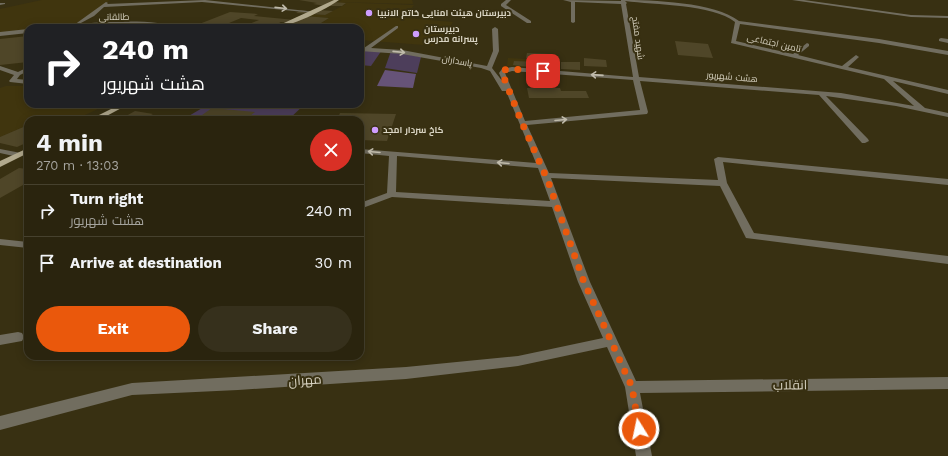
<!DOCTYPE html>
<meta charset="utf-8">
<style>
:root{--surface:#2a240e;--page:#36301c;--text:#f1f3f6;--muted:#a5a49e;--line:#46412e;--accent:#ea580c}
body{margin:0;font-family:"Work Sans",Cairo,sans-serif;background:var(--page);color:var(--text);height:100vh;display:flex;flex-direction:column;font-size:15px;white-space:nowrap}
*{box-sizing:border-box;margin:0}
p{font-size:13px;color:var(--muted)}
.icon{flex:none;width:22px;height:22px;fill:none;stroke:currentColor;stroke-width:2;stroke-linecap:round;stroke-linejoin:round}
.map{position:relative;flex:1;overflow:hidden}
.drawer{position:absolute;left:24px;top:116px;width:340px;height:244px;display:flex;flex-direction:column;background:var(--surface);border-radius:12px;box-shadow:0 2px 10px #0003,0 0 0 1px var(--line)}
.drawer>*{flex:none}
.hud{position:absolute;left:24px;top:24px;width:340px;height:84px;border-radius:12px;box-shadow:0 2px 10px #0003,0 0 0 1px var(--line);background:#202124;color:#fff;overflow:hidden}
.pin{position:absolute;display:grid;place-items:center;width:34px;height:34px;color:#fff;margin:-17px;border-radius:8px;box-shadow:0 2px 6px #0006}
.me{position:absolute;width:44px;margin:-22px;rotate:350deg;stroke-linejoin:round;filter:drop-shadow(0 0 3px #0008)}
.turn{display:flex;align-items:center;gap:14px;height:84px;padding:0 12px;font-size:18px}
.turn .icon{width:52px;height:52px;stroke-width:2.5}
.turn b{display:block;font-size:28px;line-height:34px}
.round{display:grid;place-items:center;flex:none;width:42px;height:42px;border-radius:21px;background:var(--page)}
.headline{display:flex;align-items:center;justify-content:space-between;height:68px;padding:0 12px}
h1{font-size:24px;font-weight:700;line-height:30px}
.cta{display:flex;gap:8px;margin-top:auto;padding:8px 12px}
.cta a{flex:1;height:46px;border-radius:24px;background:var(--accent);color:#fff;font-size:16px;font-weight:700;line-height:46px;text-align:center}
.cta a+a{background:var(--page);color:var(--text)}
ul{padding:0;list-style:none}
li{display:flex;align-items:center;gap:12px;height:52px;padding:0 12px;border-top:1px solid var(--line)}
li div{flex:1}
li b{display:block;font-size:15px}
li em{font-style:normal}
.map>svg:first-child{display:block}
.built{fill:#40350e}
.green{fill:#4d3e5b}
.forest{fill:#665378}
.building{fill:#4f4628}
.lines{fill:none;stroke-linecap:round;stroke-linejoin:round}
.minor{fill:#716d5f;fill-rule:evenodd}
.major{fill:#b1a98d;fill-rule:evenodd}
.oneway{stroke:#c0bbab}
.route{stroke:#ea580c;stroke-width:7;stroke-dasharray:0 12.6}
.poi-dot{fill:#cf9dff;stroke:#383012;stroke-width:1.5}
.labels{text-anchor:middle;dominant-baseline:central;stroke-width:4;stroke-linejoin:round;paint-order:stroke}
.far-poi-label{font-size:9px;font-weight:bold;fill:#dad5c4;stroke:#383012;text-anchor:start}
.far-street-label{font-size:9px;fill:#dad5c4;stroke:#383012}
.near-street-label{font-size:13px;fill:#dad5c4;stroke:#383012}
</style>
<div class="map">
<svg width="948" height="456" viewBox="0 0 948 456">
<rect width="100%" height="100%" fill="#383012"/>
<!-- built -->
<path class="built" d="M 42,0 L 110,0 L 92,15 L 72,26 L 28,28 L 28,30 L 0,33 L 0,9 Z
M 342,0 L 412,0 L 413,4 L 338,2 Z
M 333,2 L 414,5 L 405,18 L 453,22 L 437,46 L 360,40 L 360,28 L 313,28 L 329,18 L 305,16 L 309,14 L 325,15 L 346,4 Z
M 508,58 L 542,60 L 541,69 L 507,66 Z
M 6,86 L 28,86 L 28,104 L 109,104 L 74,120 L 28,120 L 28,125 L 0,137 L 0,88 Z"/>
<!-- green -->
<path class="green" d="M 382,50 L 371,66 L 360,65 L 360,51 Z
M 391,51 L 421,57 L 417,73 L 385,68 Z
M 209,104 L 305,104 L 288,120 L 182,120 Z"/>
<!-- forest -->
<path class="forest" d="M 385,70 L 416,74 L 413,88 L 377,86 Z"/>
<!-- building -->
<path class="building" d="M 299,0 L 335,0 L 333,2 L 346,3 L 342,6 L 326,6 L 313,4 L 317,3 Z
M 301,10 L 314,12 L 318,10 L 333,11 L 325,15 L 296,13 Z
M 230,12 L 258,14 L 254,16 L 295,20 L 305,16 L 329,18 L 313,28 L 283,28 L 285,27 L 282,26 L 289,23 L 281,22 L 269,28 L 231,28 L 237,26 L 244,26 L 259,20 L 241,18 L 222,26 L 213,24 L 204,28 L 189,28 Z
M 28,36 L 28,62 L 0,65 L 0,39 Z
M 675,41 L 708,44 L 713,58 L 678,55 Z
M 527,53 L 552,54 L 551,60 L 526,58 Z
M 584,58 L 606,60 L 607,67 L 584,66 Z
M 514,61 L 539,62 L 538,68 L 513,65 Z
M 544,62 L 559,63 L 558,69 L 543,68 Z
M 561,62 L 580,62 L 580,70 L 561,69 Z
M 527,88 L 560,88 L 561,91 L 586,91 L 589,98 L 529,98 Z
M 212,108 L 255,112 L 245,120 L 195,120 Z
M 135,111 L 153,114 L 142,120 L 119,120 Z
M 340,113 L 396,114 L 387,141 L 360,140 L 360,120 L 337,120 Z
M 28,125 L 28,142 L 17,147 L 0,143 L 0,137 Z
M 19,168 L 28,169 L 28,185 L 23,185 L 0,198 L 0,179 Z"/>
<g class="lines">
<!-- minor -->
<path class="minor" d="M 205,0 L 316,12 L 314,13 L 202,2 L 104,7 L 94,16 L 79,24 C 100,22 160,18 177,28 L 129,25 L 51,28 L 74,25 L 106,2 L 108,3 L 107,4 Z
M 506,0 L 511,0 L 506,5 L 531,21 L 531,23 L 527,23 L 501,6 L 501,4 Z
M 563,0 L 621,1 L 621,0 C 652,0 715,2 739,21 L 879,39 L 948,51 L 948,55 L 879,43 L 740,24 L 736,41 L 793,54 L 807,43 L 809,44 L 809,46 L 798,55 L 842,66 L 856,55 L 859,57 L 848,67 L 948,90 L 948,94 L 893,81 L 925,108 L 948,113 L 948,117 L 896,106 L 826,96 L 868,139 L 869,141 L 865,143 L 862,143 L 819,95 L 640,81 L 648,112 L 647,114 L 527,125 L 549,173 L 718,180 L 714,159 L 718,157 L 948,179 L 948,185 L 723,162 L 727,183 L 754,233 L 948,256 L 948,264 L 746,238 L 720,186 L 551,178 L 590,282 L 636,381 L 948,377 L 948,389 L 640,393 L 652,456 L 636,456 L 625,387 L 607,347 L 518,366 L 406,379 L 238,390 L 132,395 L 0,430 L 0,416 L 132,383 L 406,367 L 518,356 L 603,338 L 578,282 L 552,207 L 392,197 L 360,209 L 360,203 L 387,193 L 389,156 L 360,153 L 360,149 L 536,163 L 506,91 L 502,91 L 490,71 L 481,68 L 402,54 L 360,51 L 360,47 L 364,48 L 396,26 L 398,26 L 398,28 L 371,48 L 402,50 L 487,66 L 493,51 L 492,29 L 495,27 L 498,29 L 499,51 L 492,68 L 503,82 L 499,73 L 502,69 L 512,67 L 633,77 L 621,4 L 575,2 L 575,22 L 573,23 L 571,22 L 571,2 ZM 625,1 C 655,5 712,4 735,22 L 731,43 L 884,79 L 914,106 L 841,93 L 639,77 L 626,4 L 627,3 ZM 512,71 L 633,80 L 640,110 L 525,121 L 505,73 ZM 397,156 L 538,168 L 550,201 L 396,192 Z
M 792,0 L 804,0 L 911,15 L 948,16 L 948,18 L 911,17 Z
M 0,3 L 5,3 L 5,4 L 0,5 Z
M 28,29 L 28,33 L 0,36 L 0,32 Z
M 941,38 L 948,39 L 948,43 L 939,41 L 939,39 Z
M 0,66 L 18,72 L 28,67 L 28,71 L 20,75 L 17,79 L 28,80 L 28,84 L 10,82 L 9,81 L 14,75 L 0,70 Z
M 0,149 L 21,153 L 22,155 L 18,157 L 0,153 Z
M 0,239 L 28,242 L 28,248 L 0,245 Z
M 18,332 L 22,333 L 24,337 L 22,341 L 0,345 L 0,335 Z"/>
<!-- major -->
<path class="major" d="M 334,0 L 339,0 C 327,9 288,28 273,28 Z
M 121,104 L 129,104 L 99,120 L 89,120 Z
M 28,148 L 28,153 L 0,167 L 0,161 Z"/>
</g>
<!-- one-way arrows -->
<defs><path id="oneway-shaft" d="M-6 0H5M1.5-3L5.5 0L1.5 3" fill="none" stroke-width="1.6" stroke-linecap="round" stroke-linejoin="round"/></defs>
<g class="oneway">
<use href="#oneway-shaft" transform="translate(281 8) rotate(6)"/>
<use href="#oneway-shaft" transform="translate(399 52) rotate(6)"/>
<use href="#oneway-shaft" transform="translate(597 75) rotate(-176)"/>
<use href="#oneway-shaft" transform="translate(561 120) rotate(-5)"/>
<use href="#oneway-shaft" transform="translate(374 152) rotate(-175)"/>
<use href="#oneway-shaft" transform="translate(503 163) rotate(-175)"/>
</g>
<g class="lines">
<!-- route -->
<path class="route" d="M 543,71 L 512,69 L 504,70 L 502,73 L 522,123 L 548,181 L 584,282 L 632,387 L 639,429"/>
</g>
<!-- markers -->
<g class="poi-dot">
<circle cx="369" cy="13" r="4"/>
<circle cx="416" cy="34" r="4"/>
<circle cx="375" cy="130" r="4"/>
</g>
<g class="labels">
<!-- far-poi labels -->
<g class="far-poi-label">
<text x="377" y="13">دبیرستان هیئت امنایی خاتم الانبیا</text>
<text x="424" y="29">دبیرستان<tspan x="424" dy="10">پسرانه مدرس</tspan></text>
<text x="383" y="130">کاخ سردار امجد</text>
</g>
<!-- far-street labels -->
<g class="far-street-label">
<text transform="translate(114 17) rotate(-1)">طالقانی</text>
<text transform="translate(638 38) rotate(82)">شهید مفتح</text>
<text transform="translate(774 43) rotate(13)">تامین اجتماعی</text>
<text transform="translate(457 61) rotate(10)">پاسداران</text>
<text transform="translate(732 77) rotate(5)">هشت شهریور</text>
</g>
<!-- near-street labels -->
<g class="near-street-label">
<text transform="translate(305 380) rotate(-4)">مهران</text>
<text transform="translate(790 385) rotate(-1)">انقلاب</text>
</g>
</g>
</svg>
<div class="pin" style="left:543px;top:71px;background:#d93025"><svg class="icon" aria-label="arrive" viewBox="0 0 24 24"><path d="M6 21V4h12l-3 4 3 4H6"/></svg></div>
<svg class="me" style="left:639px;top:429px" viewBox="-20 -20 40 40"><circle r="17" fill="#ea580c" stroke="#fff" stroke-width="3"/><path d="M0-11L8 9 0 5-8 9z" fill="#fff"/></svg>
<div class="hud">
<div class="turn"><svg class="icon" aria-label="right" viewBox="0 0 24 24"><path d="M7 20v-9h11M14 6l5 5-5 5"/></svg><div><b>240 m</b>هشت شهریور</div></div>
</div>
<section class="drawer">
<div class="headline"><div><h1>4 min</h1><p>270 m · 13:03</p></div><a class="round" style="background:#d93025;color:#fff"><svg class="icon" aria-label="close" viewBox="0 0 24 24"><path d="M6 6l12 12M18 6L6 18"/></svg></a></div>
<ul>
<li><svg class="icon" aria-label="right" viewBox="0 0 24 24"><path d="M7 20v-9h11M14 6l5 5-5 5"/></svg><div><b>Turn right</b><p>هشت شهریور</p></div><em>240 m</em></li>
<li><svg class="icon" aria-label="arrive" viewBox="0 0 24 24"><path d="M6 21V4h12l-3 4 3 4H6"/></svg><div><b>Arrive at destination</b></div><em>30 m</em></li>
</ul>
<div class="cta"><a>Exit</a><a>Share</a></div>
</section>
</div>
